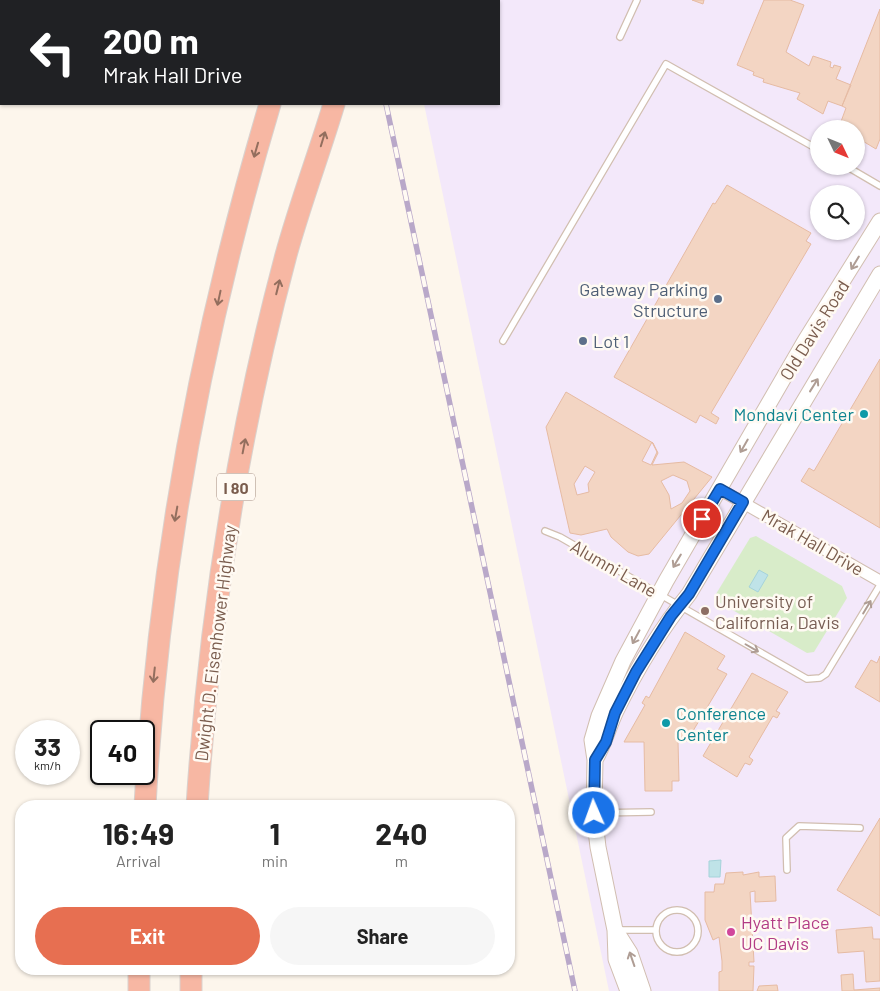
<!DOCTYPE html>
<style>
:root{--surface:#fff;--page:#f6f6f6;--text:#222;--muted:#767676;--accent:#e76f51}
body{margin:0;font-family:Barlow,sans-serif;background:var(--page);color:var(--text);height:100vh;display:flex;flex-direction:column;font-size:19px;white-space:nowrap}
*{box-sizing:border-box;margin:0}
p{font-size:16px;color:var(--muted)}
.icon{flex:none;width:28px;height:28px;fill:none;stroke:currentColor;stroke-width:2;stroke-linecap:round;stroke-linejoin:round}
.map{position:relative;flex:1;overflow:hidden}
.drawer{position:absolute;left:15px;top:800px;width:500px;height:175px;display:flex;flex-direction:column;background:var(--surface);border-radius:20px;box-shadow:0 1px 4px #0004}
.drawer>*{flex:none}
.top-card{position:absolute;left:0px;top:0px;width:500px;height:105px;box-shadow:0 1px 4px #0004;background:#202124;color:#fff;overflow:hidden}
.needle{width:32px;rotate:133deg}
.tools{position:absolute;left:810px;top:120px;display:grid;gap:10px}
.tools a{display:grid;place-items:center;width:55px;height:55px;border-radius:50%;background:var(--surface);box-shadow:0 1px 4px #0004;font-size:25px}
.speed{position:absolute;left:15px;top:720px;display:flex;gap:10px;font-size:25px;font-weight:700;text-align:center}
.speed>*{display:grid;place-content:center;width:65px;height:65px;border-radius:50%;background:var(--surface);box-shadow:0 1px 4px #0004;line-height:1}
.speed small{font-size:12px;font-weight:400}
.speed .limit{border:2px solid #111;border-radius:8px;background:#fff;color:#111}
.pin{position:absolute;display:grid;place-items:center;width:42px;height:42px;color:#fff;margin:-21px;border:2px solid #fff;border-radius:50%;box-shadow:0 1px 5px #0007}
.me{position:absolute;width:55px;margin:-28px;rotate:358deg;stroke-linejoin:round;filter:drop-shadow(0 0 4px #0008)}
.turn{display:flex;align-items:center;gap:18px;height:105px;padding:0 20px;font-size:22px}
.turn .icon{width:65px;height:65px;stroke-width:2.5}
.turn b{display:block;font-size:35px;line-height:42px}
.eta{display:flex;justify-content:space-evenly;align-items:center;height:85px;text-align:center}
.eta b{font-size:30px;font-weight:700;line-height:35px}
.primary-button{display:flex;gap:10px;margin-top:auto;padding:10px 20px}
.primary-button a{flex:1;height:58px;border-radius:30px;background:var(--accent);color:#fff;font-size:20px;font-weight:700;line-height:58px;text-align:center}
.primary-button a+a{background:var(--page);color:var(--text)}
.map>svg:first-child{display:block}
.education{fill:#f3e8fa;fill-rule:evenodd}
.green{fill:#d8ecc9}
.water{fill:#bfe3e8;stroke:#a5d3da}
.building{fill:#f3d5c3;stroke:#e6bba3;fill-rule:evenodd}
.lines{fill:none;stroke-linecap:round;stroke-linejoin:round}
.service-casing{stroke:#d1beb0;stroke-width:8}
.minor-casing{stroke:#d1beb0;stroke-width:13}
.tertiary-casing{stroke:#d1beb0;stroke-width:17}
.motorway-casing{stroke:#dad1cd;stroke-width:23}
.service{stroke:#fff;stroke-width:5.5}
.minor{stroke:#fff;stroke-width:11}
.tertiary{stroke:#fff;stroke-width:15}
.motorway{stroke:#f7b7a3;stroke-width:21}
.rail-casing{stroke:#b9a8c9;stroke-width:5.5}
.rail{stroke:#fffaf3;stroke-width:4;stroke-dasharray:11;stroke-linecap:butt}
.oneway{stroke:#936e5e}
.oneway2{stroke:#af9d94}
.route-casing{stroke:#114b97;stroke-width:12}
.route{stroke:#1a73e8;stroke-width:9}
.service-dot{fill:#5c6f8a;stroke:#fffaf3;stroke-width:2}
.culture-dot{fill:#0f9aa8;stroke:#fffaf3;stroke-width:2}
.education-dot{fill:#8d6e63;stroke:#fffaf3;stroke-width:2}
.hotel-dot{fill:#d1479c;stroke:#fffaf3;stroke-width:2}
.labels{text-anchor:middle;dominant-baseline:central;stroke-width:5;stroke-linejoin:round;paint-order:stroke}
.shield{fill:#fffaf3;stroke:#a28b7f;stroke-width:1}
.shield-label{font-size:16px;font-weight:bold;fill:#7a5c4d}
.service-label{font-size:18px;fill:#4e5e75;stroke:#fffaf3;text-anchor:end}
.street-label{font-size:18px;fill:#7a5c4d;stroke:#fffaf3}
.culture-label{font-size:18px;fill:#0d838f;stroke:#fffaf3;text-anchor:end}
.education-label{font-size:18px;fill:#785e54;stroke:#fffaf3;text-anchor:start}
.hotel-label{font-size:18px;fill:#b23c85;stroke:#fffaf3;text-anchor:start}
</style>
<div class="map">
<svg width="880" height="991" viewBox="0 0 880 991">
<rect width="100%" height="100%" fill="#fdf6ec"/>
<!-- education -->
<path class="education" d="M 409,0 L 880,0 L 880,991 L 609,991 L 424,104 L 499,104 L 499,1 ZM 819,129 L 856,129 L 856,166 L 819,166 ZM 819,194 L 856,194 L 856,231 L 819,231 Z"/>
<!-- green -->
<path class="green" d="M 756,536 L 842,586 L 847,598 L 814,652 L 807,653 L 717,601 L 716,594 L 750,538 Z"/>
<!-- water -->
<path class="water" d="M 759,570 L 768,575 L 758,592 L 749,587 Z
M 721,860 L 720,877 L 709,877 L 709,861 Z"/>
<!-- building -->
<path class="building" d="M 692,0 L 704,0 L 703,4 Z
M 764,0 L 790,0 L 804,5 L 786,52 L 809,66 L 813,56 L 831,62 L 830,67 L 833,68 L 834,65 L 841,67 L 836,79 L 851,85 L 842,106 L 828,101 L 823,114 L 797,99 L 800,93 L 763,82 L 764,79 L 753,75 L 754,72 L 737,65 Z
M 880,9 L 880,139 L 876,149 L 856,137 L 856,129 L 839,127 L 846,108 L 842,106 Z
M 727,185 L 811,233 L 806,241 L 811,244 L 711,413 L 719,418 L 716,424 L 700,415 L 696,423 L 614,377 L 713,203 L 715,204 Z
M 880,359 L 880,528 L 801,481 L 809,468 L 814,471 Z
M 566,392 L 653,443 L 658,453 L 652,465 L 684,462 L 712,477 L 649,554 L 638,556 L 628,552 L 611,537 L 607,529 L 581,535 L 570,533 L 546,427 ZM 652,442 L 657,452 L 651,465 L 642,461 ZM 585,466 L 595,472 L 588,484 L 589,492 L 577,495 L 574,484 ZM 673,475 L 687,481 L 690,491 L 682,503 L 671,509 L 669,495 L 661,481 Z
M 685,632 L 725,656 L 717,669 L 727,674 L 687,741 L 678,741 L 679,781 L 672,781 L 672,791 L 645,791 L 644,742 L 624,742 L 645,705 L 642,703 L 646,696 L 649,698 Z
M 880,656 L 880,702 L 855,687 L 871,660 L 877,663 Z
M 752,673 L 788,692 L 776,711 L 780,713 L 777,718 L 773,716 L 749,757 L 753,760 L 750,765 L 745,763 L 737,777 L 703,756 Z
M 880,818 L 880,916 L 837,890 Z
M 743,872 L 743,875 L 759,872 L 759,877 L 775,876 L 776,901 L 755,902 L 755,891 L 750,892 L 754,962 L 749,962 L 749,966 L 754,966 L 753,991 L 719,991 L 719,972 L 722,971 L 722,961 L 719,937 L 713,940 L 705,920 L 705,892 L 714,892 L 715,884 L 724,884 L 726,873 Z
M 872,927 L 873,939 L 880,939 L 880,981 L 866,982 L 864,951 L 838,953 L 836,930 Z
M 853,974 L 854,990 L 880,988 L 880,991 L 842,991 L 841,975 Z
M 759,986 L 777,985 L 778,991 L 757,991 Z"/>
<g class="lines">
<defs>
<path id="service" d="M 620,37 L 637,0
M 846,166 L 880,186
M 503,341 L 666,64 L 819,150
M 545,531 L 560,537 L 807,679 L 820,678 L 826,674 L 880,585
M 595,813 L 651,812
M 787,870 L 786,838 L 799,826 L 860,828
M656 931a21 21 0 1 1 42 0a21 21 0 1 1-42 0Z
M 618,930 L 656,930"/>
<path id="minor" d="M 719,489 L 880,581"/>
<path id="tertiary" d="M 595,760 C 605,742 608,728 616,711 C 636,670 660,630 689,594 L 880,274
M 616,931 L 630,953 L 643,991
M 628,991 L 616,959 L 615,930 L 598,847 L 594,813 L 595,760 L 592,740 L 599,716 L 623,661 L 666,581 L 805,341 L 880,221"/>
<path id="motorway" d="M 304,1 L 305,0
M 370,1 L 370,0
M 145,806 C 158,568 202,332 270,104
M 197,806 C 209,621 238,434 286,255 C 300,204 319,154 334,104
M 139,969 L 139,991
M 191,969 L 191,991"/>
</defs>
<!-- service casing -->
<use href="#service" class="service-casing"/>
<!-- minor casing -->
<use href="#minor" class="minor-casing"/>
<!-- tertiary casing -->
<use href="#tertiary" class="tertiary-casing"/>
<!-- motorway casing -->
<use href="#motorway" class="motorway-casing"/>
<!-- service -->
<use href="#service" class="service"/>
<!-- minor -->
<use href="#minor" class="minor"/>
<!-- tertiary -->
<use href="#tertiary" class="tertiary"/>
<!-- motorway -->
<use href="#motorway" class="motorway"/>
<defs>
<path id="rail" d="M 364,0 L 365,1
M 386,104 L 575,991"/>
</defs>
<!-- rail casing -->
<use href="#rail" class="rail-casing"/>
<!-- rail -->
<use href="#rail" class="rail"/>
</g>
<!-- one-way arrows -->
<defs><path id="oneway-shaft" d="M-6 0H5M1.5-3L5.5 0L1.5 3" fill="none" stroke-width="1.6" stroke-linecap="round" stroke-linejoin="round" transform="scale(1.25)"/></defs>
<g class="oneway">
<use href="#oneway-shaft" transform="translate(323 139) rotate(-73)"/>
<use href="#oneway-shaft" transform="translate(256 150) rotate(106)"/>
<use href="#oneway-shaft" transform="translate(278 287) rotate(-76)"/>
<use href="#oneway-shaft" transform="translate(219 298) rotate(102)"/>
<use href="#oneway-shaft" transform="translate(244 446) rotate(-79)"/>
<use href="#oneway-shaft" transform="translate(176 514) rotate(100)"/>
<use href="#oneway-shaft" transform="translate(154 675) rotate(96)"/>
</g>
<g class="oneway2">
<use href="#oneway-shaft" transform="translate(855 263) rotate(121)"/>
<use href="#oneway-shaft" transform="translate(814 385) rotate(-58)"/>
<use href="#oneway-shaft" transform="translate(744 446) rotate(120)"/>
<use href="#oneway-shaft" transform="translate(677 561) rotate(121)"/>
<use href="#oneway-shaft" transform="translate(867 607) rotate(-59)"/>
<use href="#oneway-shaft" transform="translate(636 637) rotate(118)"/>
<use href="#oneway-shaft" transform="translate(752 648) rotate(30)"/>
<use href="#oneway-shaft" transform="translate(632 959) rotate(-109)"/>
</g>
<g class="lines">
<defs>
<path id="route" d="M 594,813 L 595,760 L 606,742 L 615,713 L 636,672 L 671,616 L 689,594 L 743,502 L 720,489 L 702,519"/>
</defs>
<!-- route casing -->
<use href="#route" class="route-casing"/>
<!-- route -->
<use href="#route" class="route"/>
</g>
<!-- markers -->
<g class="service-dot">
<circle cx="718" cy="299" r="5"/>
<circle cx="583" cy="341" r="5"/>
</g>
<g class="culture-dot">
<circle cx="864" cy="414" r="5"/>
<circle cx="666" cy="723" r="5"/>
</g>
<circle class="education-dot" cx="705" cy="611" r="5"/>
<circle class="hotel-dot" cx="731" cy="932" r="5"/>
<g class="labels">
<!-- shield labels -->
<rect class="shield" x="217" y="473.5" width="38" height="27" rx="4"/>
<g class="shield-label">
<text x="236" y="487">I 80</text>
</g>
<!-- service labels -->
<g class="service-label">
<text x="708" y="289">Gateway Parking<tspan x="708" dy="21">Structure</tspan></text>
<text x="593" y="341" text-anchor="start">Lot 1</text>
</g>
<!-- street labels -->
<g class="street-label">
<text transform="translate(814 330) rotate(-58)">Old Davis Road</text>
<text transform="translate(813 542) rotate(30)">Mrak Hall Drive</text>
<text transform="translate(614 568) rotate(30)">Alumni Lane</text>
<text transform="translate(215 643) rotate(-83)">Dwight D. Eisenhower Highway</text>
</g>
<!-- culture labels -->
<g class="culture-label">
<text x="854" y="414">Mondavi Center</text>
<text x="676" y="713" text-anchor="start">Conference<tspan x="676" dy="21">Center</tspan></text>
</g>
<!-- education labels -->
<g class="education-label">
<text x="715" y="601">University of<tspan x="715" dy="21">California, Davis</tspan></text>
</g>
<!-- hotel labels -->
<g class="hotel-label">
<text x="741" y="922">Hyatt Place<tspan x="741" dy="21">UC Davis</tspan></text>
</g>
</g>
</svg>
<div class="tools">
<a><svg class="needle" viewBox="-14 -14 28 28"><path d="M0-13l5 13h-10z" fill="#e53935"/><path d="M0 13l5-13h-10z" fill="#767676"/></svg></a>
<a><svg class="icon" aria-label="search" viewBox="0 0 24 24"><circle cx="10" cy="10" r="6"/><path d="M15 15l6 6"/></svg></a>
</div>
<div class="speed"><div>33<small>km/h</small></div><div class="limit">40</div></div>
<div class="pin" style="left:702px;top:519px;background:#d93025"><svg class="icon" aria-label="arrive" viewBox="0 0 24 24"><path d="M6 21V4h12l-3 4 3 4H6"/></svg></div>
<svg class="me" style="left:594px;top:813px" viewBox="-20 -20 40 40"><circle r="17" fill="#1a73e8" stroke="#fff" stroke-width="3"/><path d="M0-11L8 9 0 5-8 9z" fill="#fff"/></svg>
<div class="top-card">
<div class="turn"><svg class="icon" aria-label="left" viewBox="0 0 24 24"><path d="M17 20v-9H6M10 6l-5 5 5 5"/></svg><div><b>200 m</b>Mrak Hall Drive</div></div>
</div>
<section class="drawer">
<div class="eta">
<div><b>16:49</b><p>Arrival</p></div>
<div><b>1</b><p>min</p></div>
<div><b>240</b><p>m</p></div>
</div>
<div class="primary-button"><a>Exit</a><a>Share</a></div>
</section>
</div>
